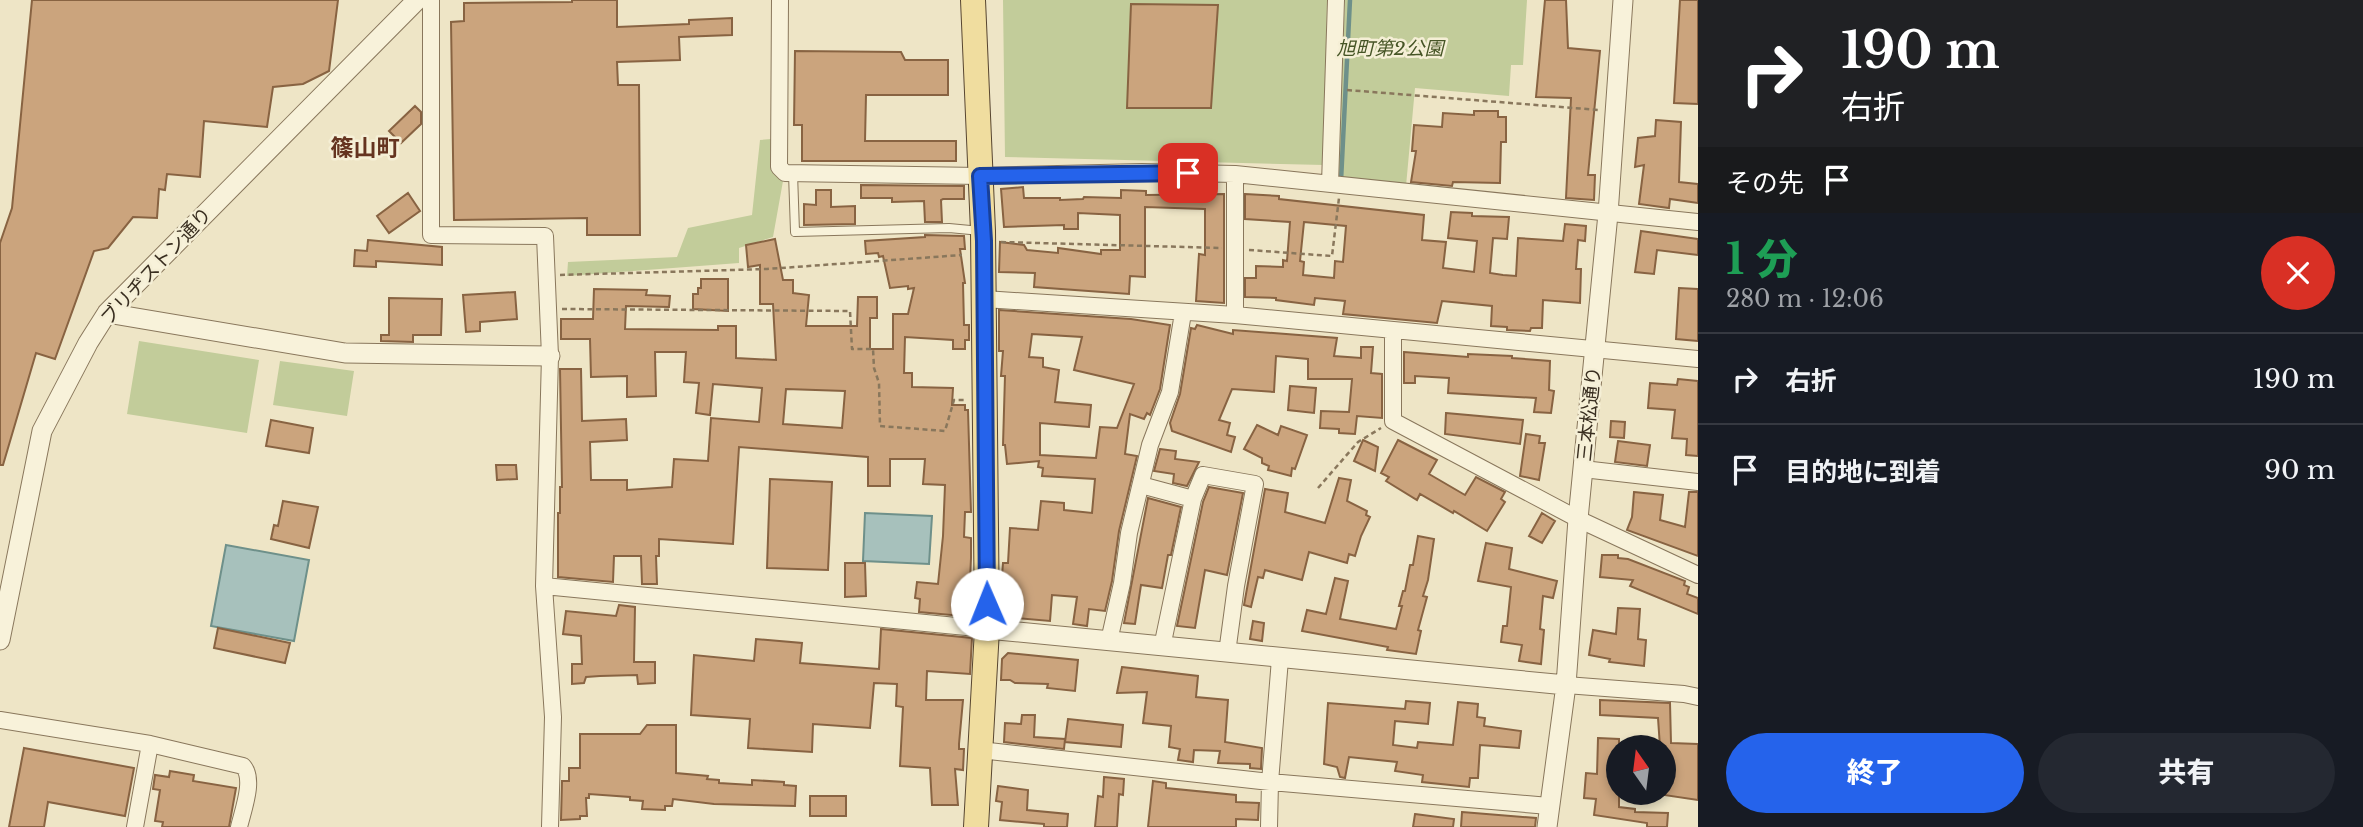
<!DOCTYPE html>
<html lang="ja">
<meta charset="utf-8">
<style>
:root{--surface:#171b24;--page:#242831;--text:#f1f3f6;--muted:#9ea1a6;--line:#363941;--accent:#2563eb}
body{margin:0;font-family:"Libre Baskerville","Noto Sans JP",serif;background:var(--page);color:var(--text);height:100vh;display:flex;flex-direction:column;font-size:26px;white-space:nowrap}
*{box-sizing:border-box;margin:0}
p{font-size:23px;color:var(--muted)}
.icon{flex:none;width:38px;height:38px;fill:none;stroke:currentColor;stroke-width:2;stroke-linecap:round;stroke-linejoin:round}
.map{position:relative;flex:1;overflow:hidden}
.side{display:flex;flex-direction:column;background:var(--surface);width:665px}
.side>*{flex:none}
.top-card{background:#202124;color:#fff;overflow:hidden}
.needle{width:46px;rotate:346deg}
.tools{position:absolute;left:1606px;top:735px;display:grid;gap:14px}
.tools a{display:grid;place-items:center;width:70px;height:70px;border-radius:50%;background:var(--surface);box-shadow:0 4px 10px #0003;font-size:35px}
.pin{position:absolute;display:grid;place-items:center;width:60px;height:60px;color:#fff;margin:-30px;border-radius:14px;box-shadow:0 4px 10px #0006}
.me{position:absolute;width:77px;margin:-38px;rotate:359deg;stroke-linejoin:round;filter:drop-shadow(0 0 5px #0008)}
.turn{display:flex;align-items:center;gap:24px;height:147px;padding:0 28px;font-size:32px}
.turn .icon{width:91px;height:91px;stroke-width:2.5}
.turn b{display:block;font-size:49px;line-height:60px}
.then{display:flex;align-items:center;height:66px;padding:0 28px;background:#0003;gap:14px;font-size:26px}
.round{display:grid;place-items:center;flex:none;width:74px;height:74px;border-radius:37px;background:var(--page)}
.summary{display:flex;align-items:center;justify-content:space-between;height:119px;padding:0 28px}
h1{font-size:42px;font-weight:800;line-height:52px;color:#1e9e55}
.action{display:flex;gap:14px;margin-top:auto;padding:14px 28px}
.action a{flex:1;height:80px;border-radius:42px;background:var(--accent);color:#fff;font-size:28px;font-weight:800;line-height:80px;text-align:center}
.action a+a{background:var(--page);color:var(--text)}
ul{padding:0;list-style:none}
li{display:flex;align-items:center;gap:21px;height:91px;padding:0 28px;border-top:2px solid var(--line)}
li div{flex:1}
li b{display:block;font-size:26px}
li em{font-style:normal}
main{display:flex;flex:1;min-height:0}
.map>svg:first-child{display:block}
.green{fill:#c2cc9a}
.water{fill:#a7c1bc;stroke:#6e908a;stroke-width:2}
.lines{fill:none;stroke-linecap:round;stroke-linejoin:round}
.stream{stroke:#6e908a;stroke-width:4.5}
.building{fill:#cba47d;stroke:#886342;stroke-width:2;fill-rule:evenodd}
.service-casing{stroke:#89775c;stroke-width:10}
.minor-casing{stroke:#89775c;stroke-width:18}
.tertiary-casing{stroke:#89775c;stroke-width:21}
.primary-casing{stroke:#574530;stroke-width:26}
.path{stroke:#89775c;stroke-width:2.5;stroke-dasharray:5 3.5;stroke-linecap:butt}
.service{stroke:#f8f2da;stroke-width:8}
.minor{stroke:#f8f2da;stroke-width:16}
.tertiary{stroke:#f8f2da;stroke-width:19}
.primary{stroke:#f0dd9f;stroke-width:24}
.route-casing{stroke:#184099;stroke-width:18}
.route{stroke:#2563eb;stroke-width:12}
.labels{text-anchor:middle;dominant-baseline:central;stroke-width:5;stroke-linejoin:round;paint-order:stroke}
.park-label{font-size:19px;font-style:italic;fill:#465526;stroke:#f5efd6}
.street-label{font-size:19px;fill:#392e20;stroke:#f5efd6}
.quarter-label{font-size:23px;font-weight:bold;fill:#653420;stroke:#f5efd6}
</style>
<main>
<div class="map">
<svg width="1698" height="827" viewBox="0 0 1698 827">
<rect width="100%" height="100%" fill="#eee5c6"/>
<!-- green -->
<path class="green" d="M 1003,0 L 1327,0 L 1324,165 L 1005,157 Z
M 1345,0 L 1527,0 L 1523,65 L 1511,65 L 1509,96 L 1415,88 L 1406,186 L 1336,180 Z
M 771,139 L 772,167 L 783,181 L 773,237 L 739,248 L 739,263 L 567,276 L 568,262 L 677,257 L 688,228 L 752,215 L 760,140 Z
M 139,341 L 259,360 L 247,433 L 127,414 Z
M 280,361 L 354,371 L 347,416 L 273,405 Z"/>
<!-- water -->
<path class="water" d="M 865,513 L 932,516 L 929,564 L 863,561 Z
M 226,545 L 309,560 L 294,641 L 211,626 Z"/>
<g class="lines">
<!-- stream -->
<path class="stream" d="M 1341,181 L 1350,0"/>
</g>
<!-- building -->
<path class="building" d="M 32,0 L 338,0 L 329,71 L 303,84 L 273,87 L 267,127 L 204,121 L 200,177 L 167,174 L 165,190 L 159,189 L 157,218 L 133,217 L 108,248 L 94,251 L 55,359 L 36,353 L 3,465 L 0,465 L 0,243 L 12,208 Z
M 572,0 L 617,0 L 617,27 L 689,24 L 689,20 L 732,18 L 732,35 L 679,37 L 680,60 L 617,62 L 618,85 L 639,85 L 640,235 L 587,235 L 587,218 L 454,220 L 451,22 L 464,21 L 464,3 L 572,2 Z
M 1545,0 L 1566,0 L 1568,48 L 1600,51 L 1588,175 L 1595,175 L 1594,200 L 1566,198 L 1571,98 L 1536,97 Z
M 1680,0 L 1698,0 L 1698,104 L 1674,103 Z
M 1131,4 L 1218,5 L 1211,108 L 1127,108 Z
M 795,51 L 901,52 L 905,60 L 948,60 L 948,95 L 866,95 L 865,141 L 956,141 L 956,161 L 802,161 L 802,125 L 794,125 Z
M 415,106 L 421,112 L 421,124 L 401,143 L 389,131 Z
M 1474,111 L 1498,111 L 1498,117 L 1506,117 L 1506,142 L 1501,142 L 1500,183 L 1453,182 L 1452,186 L 1411,182 L 1416,151 L 1412,151 L 1414,125 L 1442,127 L 1443,113 L 1474,115 Z
M 1656,120 L 1681,122 L 1679,182 L 1698,184 L 1698,203 L 1670,199 L 1669,208 L 1639,204 L 1644,165 L 1635,167 L 1638,138 L 1655,136 Z
M 861,185 L 964,186 L 964,199 L 943,199 L 941,200 L 942,222 L 925,222 L 924,201 L 892,202 L 892,198 L 861,198 Z
M 1023,187 L 1024,198 L 1060,198 L 1060,200 L 1083,199 L 1084,197 L 1121,198 L 1121,190 L 1146,191 L 1146,195 L 1224,194 L 1224,303 L 1196,301 L 1199,254 L 1205,255 L 1205,209 L 1145,207 L 1145,277 L 1130,276 L 1129,294 L 1034,287 L 1035,273 L 999,272 L 1000,242 L 1024,245 L 1027,250 L 1058,253 L 1058,248 L 1101,254 L 1101,250 L 1120,250 L 1120,215 L 1078,213 L 1078,229 L 1064,229 L 1064,225 L 1004,227 L 1001,189 Z
M 816,190 L 831,190 L 831,207 L 855,206 L 855,224 L 804,225 L 804,204 L 816,205 Z
M 408,193 L 420,211 L 389,233 L 377,216 Z
M 1245,194 L 1279,196 L 1279,199 L 1424,215 L 1422,240 L 1446,242 L 1443,268 L 1474,272 L 1477,241 L 1448,238 L 1451,212 L 1472,213 L 1472,216 L 1509,217 L 1507,239 L 1493,238 L 1490,273 L 1503,275 L 1516,276 L 1518,238 L 1563,241 L 1565,224 L 1586,226 L 1585,241 L 1578,240 L 1576,269 L 1581,269 L 1580,303 L 1543,300 L 1542,328 L 1531,328 L 1530,331 L 1507,330 L 1507,327 L 1491,326 L 1492,306 L 1442,301 L 1437,323 L 1343,314 L 1345,301 L 1315,298 L 1314,305 L 1276,300 L 1276,298 L 1245,297 L 1245,278 L 1256,278 L 1256,266 L 1283,267 L 1283,260 L 1287,261 L 1290,222 L 1245,219 ZM 1304,222 L 1346,226 L 1343,262 L 1335,261 L 1334,278 L 1303,275 L 1304,262 L 1300,261 Z
M 1641,231 L 1698,239 L 1698,255 L 1657,250 L 1654,274 L 1635,272 Z
M 925,235 L 964,236 L 965,249 L 960,249 L 965,283 L 963,283 L 964,325 L 969,325 L 969,340 L 965,340 L 965,349 L 953,349 L 953,340 L 905,337 L 904,373 L 912,373 L 912,387 L 953,388 L 952,405 L 965,405 L 965,410 L 968,410 L 971,512 L 965,512 L 964,537 L 971,538 L 971,558 L 970,581 L 968,580 L 967,596 L 964,596 L 962,616 L 919,612 L 920,599 L 915,598 L 917,582 L 938,584 L 943,536 L 945,485 L 923,484 L 925,459 L 890,459 L 890,486 L 868,486 L 868,457 L 739,447 L 733,544 L 659,539 L 659,556 L 656,556 L 657,584 L 642,584 L 641,556 L 614,556 L 613,582 L 558,577 L 558,513 L 560,513 L 560,487 L 562,487 L 560,369 L 581,369 L 582,421 L 626,419 L 627,440 L 590,442 L 591,480 L 627,480 L 627,490 L 672,487 L 674,459 L 708,461 L 711,418 L 759,422 L 762,388 L 713,384 L 710,415 L 696,413 L 699,383 L 684,382 L 686,352 L 655,352 L 656,396 L 627,397 L 627,376 L 591,377 L 590,339 L 561,339 L 561,319 L 593,319 L 594,289 L 647,290 L 646,295 L 670,296 L 669,307 L 626,306 L 625,329 L 718,330 L 718,326 L 736,326 L 736,358 L 776,360 L 773,304 L 760,304 L 760,265 L 748,267 L 746,245 L 775,239 L 783,280 L 793,280 L 793,293 L 809,295 L 806,326 L 857,326 L 858,297 L 877,297 L 877,318 L 870,318 L 870,349 L 893,349 L 893,314 L 908,314 L 914,288 L 908,289 L 908,286 L 890,288 L 883,256 L 879,257 L 878,253 L 866,254 L 865,241 L 925,237 ZM 786,389 L 845,391 L 842,428 L 783,424 Z
M 368,240 L 442,247 L 442,265 L 376,261 L 376,267 L 354,266 L 355,250 L 367,251 Z
M 701,279 L 728,279 L 728,311 L 693,309 L 693,294 L 698,294 L 698,288 L 701,288 Z
M 1679,288 L 1698,289 L 1698,341 L 1676,339 Z
M 515,292 L 517,319 L 480,322 L 480,331 L 466,332 L 463,295 Z
M 389,298 L 442,299 L 441,335 L 413,335 L 413,342 L 381,341 L 381,335 L 389,335 Z
M 999,310 L 1131,319 L 1170,325 L 1160,389 L 1150,415 L 1147,413 L 1144,419 L 1130,414 L 1125,454 L 1137,456 L 1119,531 L 1112,581 L 1105,611 L 1089,609 L 1087,626 L 1073,624 L 1077,597 L 1052,595 L 1050,621 L 1004,617 L 1006,576 L 1002,576 L 1003,563 L 1008,563 L 1010,528 L 1038,530 L 1041,501 L 1064,503 L 1064,510 L 1092,513 L 1095,479 L 1042,476 L 1043,468 L 1038,467 L 1039,461 L 1007,464 L 1005,445 L 1003,445 L 1005,376 L 1001,376 L 1003,351 L 999,351 ZM 1032,334 L 1082,337 L 1074,370 L 1134,384 L 1117,428 L 1100,427 L 1096,458 L 1040,455 L 1040,423 L 1089,427 L 1091,405 L 1055,402 L 1059,370 L 1043,367 L 1043,358 L 1029,357 Z
M 1197,325 L 1233,334 L 1233,330 L 1337,338 L 1334,356 L 1361,358 L 1361,347 L 1373,347 L 1371,373 L 1382,374 L 1382,418 L 1357,416 L 1355,434 L 1339,433 L 1339,429 L 1320,428 L 1321,411 L 1349,412 L 1352,379 L 1308,379 L 1308,359 L 1276,356 L 1274,392 L 1232,389 L 1219,420 L 1230,423 L 1227,435 L 1235,437 L 1231,452 L 1172,431 L 1170,423 L 1180,394 L 1191,328 L 1195,329 Z
M 1404,352 L 1468,357 L 1468,354 L 1512,356 L 1512,358 L 1550,361 L 1549,390 L 1554,391 L 1551,413 L 1534,412 L 1536,398 L 1448,393 L 1449,378 L 1415,376 L 1415,383 L 1404,383 Z
M 1678,379 L 1698,381 L 1698,456 L 1686,455 L 1687,439 L 1672,438 L 1675,410 L 1648,408 L 1650,383 L 1677,385 Z
M 1290,386 L 1316,388 L 1314,413 L 1288,410 Z
M 1446,413 L 1523,420 L 1520,444 L 1445,434 Z
M 271,420 L 313,428 L 309,453 L 266,446 Z
M 1611,421 L 1625,422 L 1624,438 L 1610,437 Z
M 1257,425 L 1278,435 L 1281,426 L 1307,435 L 1295,469 L 1292,468 L 1291,476 L 1268,470 L 1269,466 L 1262,463 L 1262,458 L 1244,449 Z
M 1526,434 L 1540,436 L 1539,443 L 1545,443 L 1539,480 L 1520,476 Z
M 1363,440 L 1378,447 L 1375,471 L 1354,461 Z
M 1398,440 L 1437,460 L 1429,474 L 1465,495 L 1476,477 L 1505,492 L 1501,499 L 1505,502 L 1487,531 L 1454,511 L 1453,513 L 1420,494 L 1417,500 L 1386,481 L 1389,477 L 1381,473 Z
M 1618,441 L 1650,445 L 1647,466 L 1615,462 Z
M 1160,449 L 1176,451 L 1175,459 L 1199,462 L 1187,486 L 1173,483 L 1174,474 L 1154,471 Z
M 496,465 L 516,465 L 517,479 L 497,480 Z
M 1339,478 L 1351,480 L 1347,501 L 1367,511 L 1366,515 L 1370,517 L 1361,536 L 1355,556 L 1349,554 L 1347,563 L 1309,552 L 1302,580 L 1265,570 L 1263,578 L 1258,577 L 1251,607 L 1244,605 L 1265,489 L 1288,493 L 1285,512 L 1325,523 Z
M 770,479 L 832,482 L 828,570 L 767,568 Z
M 1209,487 L 1243,493 L 1227,575 L 1205,570 L 1195,628 L 1177,626 L 1203,502 Z
M 1634,492 L 1663,495 L 1660,520 L 1685,527 L 1689,492 L 1698,492 L 1698,556 L 1627,530 L 1632,517 Z
M 1148,498 L 1181,507 L 1171,555 L 1168,555 L 1162,588 L 1141,585 L 1135,624 L 1124,623 Z
M 283,501 L 318,507 L 309,548 L 271,539 L 274,525 L 278,526 Z
M 1542,513 L 1555,521 L 1542,543 L 1529,536 Z
M 1418,536 L 1434,539 L 1428,580 L 1423,596 L 1427,597 L 1418,630 L 1421,631 L 1416,654 L 1387,650 L 1388,647 L 1302,631 L 1307,610 L 1326,614 L 1335,578 L 1348,581 L 1340,619 L 1396,629 L 1402,606 L 1399,606 L 1403,591 L 1405,591 L 1410,565 L 1413,565 Z
M 1486,543 L 1512,548 L 1509,569 L 1557,581 L 1553,598 L 1543,596 L 1540,629 L 1544,630 L 1541,664 L 1519,661 L 1522,645 L 1501,642 L 1503,626 L 1507,626 L 1511,587 L 1478,581 Z
M 1602,555 L 1618,555 L 1618,558 L 1628,559 L 1685,581 L 1684,585 L 1689,587 L 1687,594 L 1698,598 L 1698,614 L 1630,586 L 1633,580 L 1600,577 Z
M 845,563 L 865,563 L 866,596 L 845,597 Z
M 619,605 L 635,607 L 634,662 L 655,662 L 655,683 L 638,684 L 637,675 L 600,676 L 586,677 L 584,683 L 572,684 L 572,664 L 582,664 L 581,636 L 563,634 L 566,611 L 616,616 Z
M 1618,608 L 1640,609 L 1638,639 L 1646,640 L 1644,666 L 1609,662 L 1610,659 L 1589,655 L 1593,630 L 1616,634 Z
M 1253,621 L 1264,623 L 1262,641 L 1250,639 Z
M 218,628 L 290,643 L 285,663 L 214,648 Z
M 881,629 L 972,638 L 970,674 L 927,671 L 926,700 L 963,700 L 959,744 L 959,749 L 964,749 L 963,770 L 955,769 L 958,805 L 932,805 L 930,768 L 900,766 L 903,707 L 896,706 L 897,684 L 874,683 L 870,728 L 813,724 L 812,752 L 748,748 L 750,719 L 691,715 L 694,655 L 754,661 L 756,639 L 802,643 L 800,663 L 879,669 Z
M 1008,653 L 1078,660 L 1075,691 L 1047,688 L 1048,684 L 1015,683 L 1010,680 L 1001,680 L 1002,659 Z
M 1122,667 L 1198,676 L 1196,697 L 1228,700 L 1225,742 L 1262,748 L 1261,769 L 1250,768 L 1250,764 L 1218,763 L 1220,751 L 1194,750 L 1193,762 L 1178,760 L 1180,749 L 1169,747 L 1171,726 L 1143,723 L 1147,692 L 1117,693 Z
M 1600,700 L 1670,703 L 1671,743 L 1698,744 L 1698,800 L 1664,795 L 1664,747 L 1660,747 L 1658,718 L 1600,715 Z
M 1406,701 L 1430,703 L 1428,724 L 1395,721 L 1393,745 L 1417,748 L 1418,742 L 1453,745 L 1458,702 L 1478,704 L 1477,717 L 1485,718 L 1484,726 L 1521,731 L 1519,748 L 1480,745 L 1478,778 L 1470,778 L 1469,787 L 1422,782 L 1423,775 L 1395,771 L 1397,762 L 1349,757 L 1345,778 L 1340,777 L 1337,767 L 1324,764 L 1328,703 L 1405,709 Z
M 1022,715 L 1035,715 L 1034,737 L 1065,739 L 1064,749 L 1004,742 L 1005,723 L 1021,724 Z
M 1068,719 L 1123,725 L 1121,747 L 1065,742 Z
M 647,725 L 676,725 L 676,773 L 708,776 L 707,779 L 719,780 L 719,783 L 752,785 L 752,780 L 784,782 L 784,785 L 796,786 L 795,806 L 714,804 L 673,799 L 672,806 L 665,806 L 665,810 L 642,809 L 643,801 L 630,800 L 630,797 L 589,794 L 589,798 L 586,798 L 587,816 L 580,816 L 580,819 L 561,820 L 562,781 L 569,781 L 569,768 L 580,768 L 580,734 L 640,734 Z
M 1598,738 L 1619,739 L 1619,807 L 1635,809 L 1635,812 L 1668,813 L 1667,827 L 1647,827 L 1647,823 L 1594,815 L 1596,799 L 1584,798 L 1586,773 L 1597,774 Z
M 24,748 L 134,768 L 125,816 L 48,802 L 44,827 L 9,827 Z
M 170,771 L 194,775 L 193,781 L 236,788 L 229,827 L 162,827 L 163,822 L 155,821 L 160,790 L 153,789 L 155,775 L 169,777 Z
M 1104,777 L 1124,779 L 1123,795 L 1119,794 L 1117,827 L 1095,827 L 1098,796 L 1103,797 Z
M 1153,781 L 1166,783 L 1166,788 L 1236,795 L 1236,802 L 1259,803 L 1258,820 L 1236,819 L 1236,827 L 1148,827 Z
M 998,786 L 1028,790 L 1027,810 L 1068,814 L 1067,827 L 1044,827 L 1044,824 L 1000,820 L 1002,802 L 996,801 Z
M 810,796 L 846,796 L 846,816 L 810,816 Z
M 1462,812 L 1536,818 L 1535,827 L 1461,827 Z
M 1415,814 L 1454,819 L 1453,827 L 1413,827 Z"/>
<g class="lines">
<defs>
<path id="service" d="M 793,173 L 795,232 L 949,228 L 981,231"/>
<path id="minor" d="M 431,0 L 431,235 L 545,236 L 550,356 L 544,586 L 553,717 L 550,827
M 780,0 L 779,167 L 785,173 L 980,176 L 1142,172 L 1235,174 L 1698,222
M 1235,174 L 1235,315
M 1330,184 L 1336,0
M 984,299 L 1235,315 L 1698,359
M 1393,331 L 1393,421 L 1578,519 L 1698,575
M 1583,469 L 1698,482
M 1141,485 L 1193,499 L 1162,647
M 1193,499 L 1203,475 L 1255,484 L 1236,586 L 1227,653
M 544,586 L 987,629
M 1109,641 L 1122,583 L 1129,533 L 1150,445 L 1170,392 L 1183,313
M 1566,685 L 1684,694 L 1698,697
M 0,720 L 150,744 L 243,766 C 255,779 243,810 239,827
M 980,750 L 1270,782 L 1549,806
M 135,827 L 150,744
M 1269,827 L 1270,782 L 1280,659"/>
<path id="tertiary" d="M 107,313 L 345,353 L 550,356
M 987,629 L 1566,685
M 0,640 L 42,431 L 88,343 L 107,313 L 417,0
M 1547,827 L 1566,685 L 1578,519 L 1608,214 L 1623,0"/>
<path id="primary" d="M 973,0 L 983,231 L 987,629 L 976,827"/>
</defs>
<!-- service casing -->
<use href="#service" class="service-casing"/>
<!-- minor casing -->
<use href="#minor" class="minor-casing"/>
<!-- tertiary casing -->
<use href="#tertiary" class="tertiary-casing"/>
<!-- primary casing -->
<use href="#primary" class="primary-casing"/>
<!-- path -->
<path class="path" d="M 1347,90 L 1599,110
M 1001,242 L 1222,248
M 1249,250 L 1332,256 L 1339,198
M 560,275 L 767,269 L 962,255
M 562,309 L 850,311 L 852,349 L 873,349 L 874,368 L 879,383 L 880,426 L 945,431 L 954,400 L 966,400
M 1318,488 L 1358,442 L 1381,428"/>
<!-- service -->
<use href="#service" class="service"/>
<!-- minor -->
<use href="#minor" class="minor"/>
<!-- tertiary -->
<use href="#tertiary" class="tertiary"/>
<!-- primary -->
<use href="#primary" class="primary"/>
</g>
<g class="lines">
<defs>
<path id="route" d="M 987,604 L 984,241 L 980,176 L 1188,173"/>
</defs>
<!-- route casing -->
<use href="#route" class="route-casing"/>
<!-- route -->
<use href="#route" class="route"/>
</g>
<g class="labels">
<!-- park labels -->
<g class="park-label">
<text x="1390" y="48">旭町第2公園</text>
</g>
<!-- street labels -->
<g class="street-label">
<text transform="translate(156 266) rotate(-47)">ブリヂストン通り</text>
<text transform="translate(1589 414) rotate(-84)">三本松通り</text>
</g>
<!-- quarter labels -->
<g class="quarter-label">
<text x="365" y="148">篠山町</text>
</g>
</g>
</svg>
<div class="tools">
<a><svg class="needle" viewBox="-14 -14 28 28"><path d="M0-13l5 13h-10z" fill="#e53935"/><path d="M0 13l5-13h-10z" fill="#9ea1a6"/></svg></a>
</div>
<div class="pin" style="left:1188px;top:173px;background:#d93025"><svg class="icon" aria-label="arrive" viewBox="0 0 24 24"><path d="M6 21V4h12l-3 4 3 4H6"/></svg></div>
<svg class="me" style="left:987px;top:604px" viewBox="-20 -20 40 40"><circle r="19" fill="#fff"/><path d="M0-13L10 11 0 6-10 11z" fill="#2563eb"/></svg>
</div>
<section class="side">
<div class="top-card">
<div class="turn"><svg class="icon" aria-label="right" viewBox="0 0 24 24"><path d="M7 20v-9h11M14 6l5 5-5 5"/></svg><div><b>190 m</b>右折</div></div>
<div class="then">その先<svg class="icon" aria-label="arrive" viewBox="0 0 24 24"><path d="M6 21V4h12l-3 4 3 4H6"/></svg></div>
</div>
<div class="summary"><div><h1>1 分</h1><p>280 m · 12:06</p></div><a class="round" style="background:#d93025;color:#fff"><svg class="icon" aria-label="close" viewBox="0 0 24 24"><path d="M6 6l12 12M18 6L6 18"/></svg></a></div>
<ul>
<li><svg class="icon" aria-label="right" viewBox="0 0 24 24"><path d="M7 20v-9h11M14 6l5 5-5 5"/></svg><div><b>右折</b></div><em>190 m</em></li>
<li><svg class="icon" aria-label="arrive" viewBox="0 0 24 24"><path d="M6 21V4h12l-3 4 3 4H6"/></svg><div><b>目的地に到着</b></div><em>90 m</em></li>
</ul>
<div class="action"><a>終了</a><a>共有</a></div>
</section>
</main>
